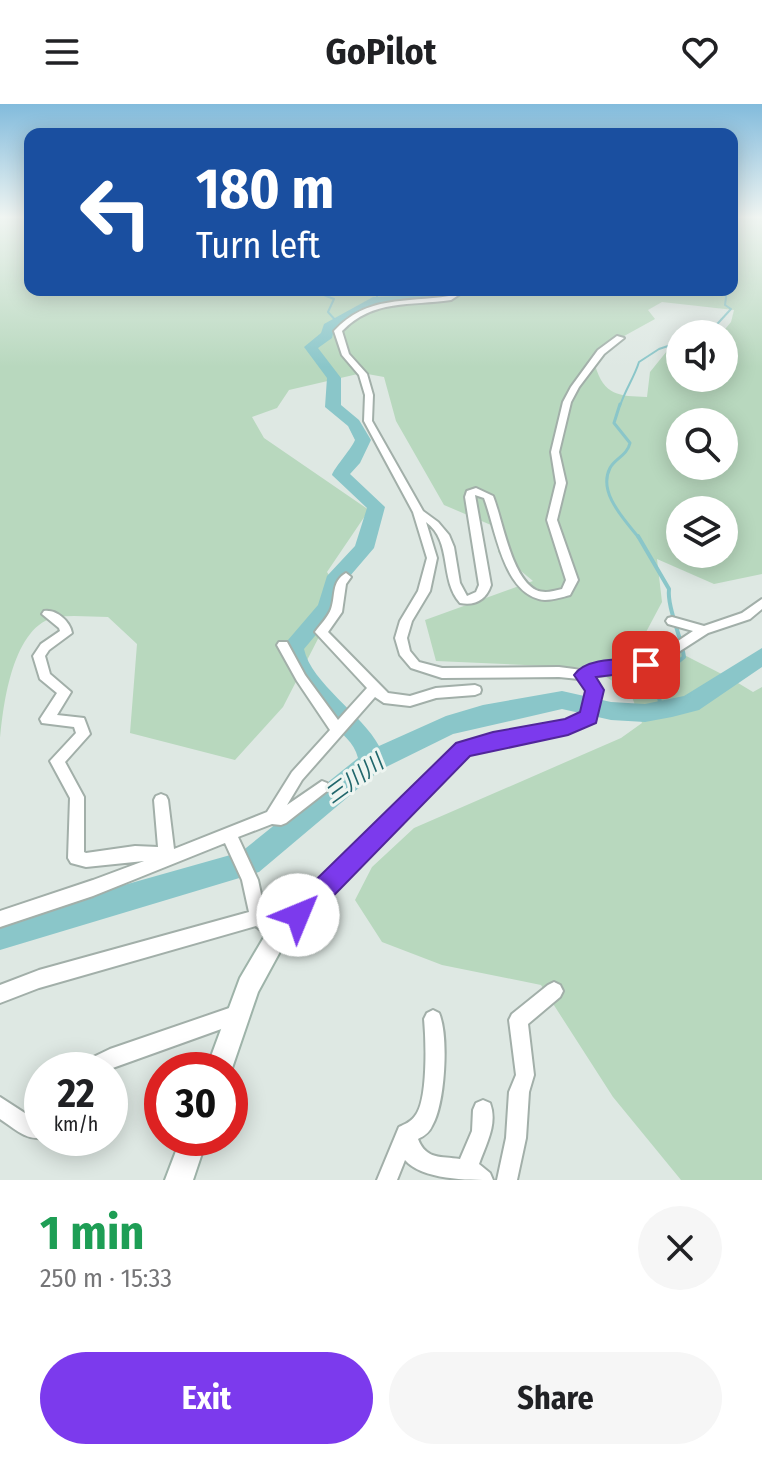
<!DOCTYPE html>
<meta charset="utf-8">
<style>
:root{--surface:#fff;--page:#f6f6f6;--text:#202124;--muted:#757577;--accent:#7c3aed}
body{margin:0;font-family:"Fira Sans Condensed","Noto Sans JP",sans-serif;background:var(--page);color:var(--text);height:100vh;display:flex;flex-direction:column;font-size:30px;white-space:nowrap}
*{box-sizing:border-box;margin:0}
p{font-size:26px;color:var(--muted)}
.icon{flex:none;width:44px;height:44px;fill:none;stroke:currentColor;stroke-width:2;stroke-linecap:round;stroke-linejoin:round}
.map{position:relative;height:1076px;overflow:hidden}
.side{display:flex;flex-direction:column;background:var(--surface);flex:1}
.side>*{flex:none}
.banner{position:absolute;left:24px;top:24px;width:714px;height:168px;border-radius:16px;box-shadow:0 4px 20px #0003;background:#1a4fa0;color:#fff;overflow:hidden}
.fabs{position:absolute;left:666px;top:216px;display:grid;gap:16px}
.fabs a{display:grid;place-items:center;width:72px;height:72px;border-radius:50%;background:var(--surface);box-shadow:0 4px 20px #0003;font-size:40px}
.speed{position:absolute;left:24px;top:948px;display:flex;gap:16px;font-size:40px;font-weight:700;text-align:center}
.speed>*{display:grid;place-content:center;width:104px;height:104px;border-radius:50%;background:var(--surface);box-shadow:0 4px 20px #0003;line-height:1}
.speed small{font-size:20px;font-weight:400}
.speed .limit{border:12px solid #d22;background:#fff;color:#111}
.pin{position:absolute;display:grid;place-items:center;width:68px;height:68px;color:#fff;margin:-34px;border-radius:16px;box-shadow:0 4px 12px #0006}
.me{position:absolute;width:88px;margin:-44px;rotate:45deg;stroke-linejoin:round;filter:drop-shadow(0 0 6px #0008)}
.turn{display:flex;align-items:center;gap:28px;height:168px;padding:0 40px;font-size:36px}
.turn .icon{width:104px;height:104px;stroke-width:2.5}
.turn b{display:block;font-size:56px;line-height:68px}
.round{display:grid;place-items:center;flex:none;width:84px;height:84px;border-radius:42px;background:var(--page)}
.overview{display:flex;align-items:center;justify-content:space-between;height:136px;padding:0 40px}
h1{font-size:48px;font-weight:700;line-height:60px;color:#1e9e55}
.primary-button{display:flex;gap:16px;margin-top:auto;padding:16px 40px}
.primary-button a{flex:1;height:92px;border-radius:48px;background:var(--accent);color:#fff;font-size:32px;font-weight:700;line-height:92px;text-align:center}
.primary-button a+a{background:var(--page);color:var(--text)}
header{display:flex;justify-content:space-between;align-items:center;height:104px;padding:0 40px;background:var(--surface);font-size:36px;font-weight:700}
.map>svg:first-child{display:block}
.green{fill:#b8d8be;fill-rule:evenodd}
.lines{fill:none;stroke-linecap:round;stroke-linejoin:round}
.stream-far3{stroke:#8ac6c9;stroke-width:2}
.stream-far2{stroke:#8ac6c9;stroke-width:3}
.stream-far1{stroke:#8ac6c9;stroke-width:4}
.stream{stroke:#8ac6c9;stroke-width:5}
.river{fill:#8ac6c9;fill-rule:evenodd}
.street-casing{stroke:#a2afa9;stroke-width:4}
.secondary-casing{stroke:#9eb3a9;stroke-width:4}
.street{fill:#fff;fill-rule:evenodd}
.secondary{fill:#fff;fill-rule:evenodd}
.route{fill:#7c3aed;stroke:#51269a;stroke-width:2}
.labels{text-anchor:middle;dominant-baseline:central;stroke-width:6;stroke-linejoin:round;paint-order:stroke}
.water-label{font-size:22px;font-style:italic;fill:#21676c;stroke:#eef5f1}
</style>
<header><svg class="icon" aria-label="menu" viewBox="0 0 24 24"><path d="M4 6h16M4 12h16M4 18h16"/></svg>GoPilot<svg class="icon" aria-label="heart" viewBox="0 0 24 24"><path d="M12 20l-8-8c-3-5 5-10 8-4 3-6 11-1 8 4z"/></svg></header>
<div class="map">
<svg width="762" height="1076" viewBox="0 0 762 1076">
<rect width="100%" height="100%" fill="#dee8e3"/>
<!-- green -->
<path class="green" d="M 0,112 L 30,112 L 30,186 L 732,186 L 732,112 L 762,112 L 762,470 L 714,480 L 657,455 L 662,498 L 645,530 C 681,551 718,566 753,588 L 762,583 L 762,1076 L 681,1076 L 613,993 L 541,881 L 442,861 L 382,838 L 355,796 L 372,763 L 414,724 L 621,634 L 642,619 L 630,588 L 592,564 L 436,557 L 425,516 L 533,477 L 498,448 L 498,424 L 444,401 L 396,317 L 384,273 L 362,269 L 289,286 L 277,304 L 252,313 L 264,334 L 369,406 L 327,468 L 341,490 L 283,603 L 235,656 L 130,629 L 137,540 L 108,513 C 92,513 74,511 57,513 C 13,520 3,600 0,637 ZM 662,198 L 734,206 L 731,218 L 721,230 L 724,230 L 724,274 L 680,274 L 680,240 L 671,242 L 650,268 L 647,293 C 619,292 604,292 595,261 L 606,242 L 655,215 L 648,206 ZM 680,318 L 724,318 L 724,362 L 680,362 ZM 680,406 L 724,406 L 724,450 L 680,450 Z"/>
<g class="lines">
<!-- stream-far3 -->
<path class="stream-far3" d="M 311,186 L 334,195 L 328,208 L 337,218
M 377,186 L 377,196
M 708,230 L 731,205 L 725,201 L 727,186
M 620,302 C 625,286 634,274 639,258 L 659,245 L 680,238"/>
<!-- stream-far2 -->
<path class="stream-far2" d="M 620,300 L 614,319 L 630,339 C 627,352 615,354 610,364 C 597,389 626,417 639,434"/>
<!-- stream-far1 -->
<path class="stream-far1" d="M 638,432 L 669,485 C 667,503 681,532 684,553 L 654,577 L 661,601"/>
<!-- stream -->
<path class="stream" d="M 660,599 L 662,606"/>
<!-- river -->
<path class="river" d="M 433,186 L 448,186 L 424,199 L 379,200 L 334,225 L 332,234 L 318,244 L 341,274 L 341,301 L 359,316 L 371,336 L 360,359 L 350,370 L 385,403 L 374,444 L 344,479 L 335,508 L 304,545 C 311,579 363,611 379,642 L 446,612 L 483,601 L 562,587 L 611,598 L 645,600 L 684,592 L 762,544 L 762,563 L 699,606 L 672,613 L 645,618 L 611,616 L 562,605 L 453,630 L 380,666 L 259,768 L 0,846 L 0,816 L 241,748 L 358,654 C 354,638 342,630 331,619 C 313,600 286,568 282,543 L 318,501 L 327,472 L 355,442 L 367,404 L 332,371 C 334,364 350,347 355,336 L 348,322 L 325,303 L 327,274 L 304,243 L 321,229 L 324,220 L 373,193 L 422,191 Z"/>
<defs>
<path id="street" d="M 451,186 L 457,186 L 460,190 L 451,196 C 410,202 373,195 342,227 L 349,250 L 367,270 L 373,291 L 372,317 L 423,407 L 438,418 L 449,431 L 454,443 L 460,479 L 467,492 L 476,488 L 479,481 L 465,393 L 467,387 L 476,384 L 493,392 C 503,417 511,473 536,486 C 545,490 553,487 562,485 L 566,476 L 547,416 L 556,379 L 551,348 L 563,298 L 571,283 L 598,246 L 617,232 L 624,234 L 604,250 L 579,283 L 571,298 L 559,348 L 566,379 L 557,416 L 578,476 L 570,491 C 563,493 553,496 545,496 C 503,492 496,425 484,394 L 475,391 L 491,481 C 486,496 475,502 460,499 C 439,475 453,438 426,418 L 437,454 L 430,487 L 412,517 L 407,534 L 410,547 L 419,558 L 442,564 L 559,563 L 582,566 L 594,561 L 658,553 L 672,541 L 693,527 L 668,520 L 666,517 L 668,514 L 672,513 L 704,522 L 742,509 L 762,495 L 762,505 L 750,515 L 708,529 L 680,547 L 666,560 L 646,566 L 591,573 L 601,586 L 594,617 L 559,629 L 467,650 L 284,837 L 278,839 L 272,837 L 256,822 L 39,884 L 0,899 L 0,881 L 39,866 L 249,808 L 242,776 L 225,739 L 93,792 L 0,823 L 0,807 L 93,776 L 144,757 L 86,763 L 71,759 L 68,754 L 70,694 L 50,657 L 76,629 L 74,623 L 42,619 L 40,615 L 57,589 L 40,575 L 33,552 L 41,540 L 60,527 L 59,524 L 42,510 L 44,507 C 56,505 70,517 72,529 L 49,546 L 45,552 L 50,570 L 71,588 L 57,611 L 84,614 L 90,630 L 65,658 L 84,693 L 84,748 L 86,749 L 135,742 L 158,743 L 154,696 L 156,692 L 161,690 L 166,692 L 168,696 L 174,745 L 267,708 L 292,668 L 330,626 L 297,577 L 277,541 L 279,538 L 287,538 L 305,571 L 338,616 L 367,584 L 315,528 C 320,521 328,513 331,505 C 336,491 331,478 346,469 L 351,473 L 346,480 L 342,508 L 328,528 L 388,589 L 410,592 L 436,584 L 475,581 L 480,583 L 481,586 L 480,589 L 475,591 L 436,594 L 410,602 L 384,599 L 375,593 L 302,676 L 287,701 L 322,677 L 327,679 L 329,683 L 327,687 L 286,719 L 281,721 L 272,720 L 238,733 L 258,776 L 265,809 L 278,820 L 458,641 L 559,619 L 583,610 L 588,587 L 579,575 L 559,573 L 442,574 L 411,564 L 400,551 L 395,534 L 400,517 L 418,487 L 427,454 L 413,408 L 364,317 L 365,291 L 359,271 L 342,251 L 334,227 C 367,191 406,199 449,192 L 453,190 Z
M 554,878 L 560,881 L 563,887 L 560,893 L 528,920 L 534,971 L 529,988 L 526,1034 L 517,1076 L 497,1076 L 506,1034 L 509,988 L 516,971 L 509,916 L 512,910 L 548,881 Z
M 238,901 L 244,904 L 247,910 L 244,916 L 238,919 L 107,966 L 79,966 L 81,959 L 110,945 Z
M 433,906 L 439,909 C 449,932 445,1000 432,1022 C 429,1029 424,1032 418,1035 C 426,1056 441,1052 460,1055 L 472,1027 L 473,1006 L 476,999 L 483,996 L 490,999 C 498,1020 486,1040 479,1060 L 490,1069 L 493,1076 C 468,1076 422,1076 405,1056 L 397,1076 L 377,1076 L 399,1023 C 405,1020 411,1018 415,1012 C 428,997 426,936 424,915 L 427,909 Z
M 0,993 L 34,1015 L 42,1014 L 42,1034 C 25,1036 14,1024 0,1015 Z"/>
<path id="secondary" d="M 278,820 L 286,823 L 289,831 L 258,888 L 230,970 L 230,966 L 206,966 L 240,874 L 270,823 Z
M 181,1034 L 207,1034 L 193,1076 L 165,1076 Z"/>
</defs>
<!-- street casing -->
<use href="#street" class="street-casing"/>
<!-- secondary casing -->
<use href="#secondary" class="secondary-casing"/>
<!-- street -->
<use href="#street" class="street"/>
<!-- secondary -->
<use href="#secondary" class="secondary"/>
</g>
<!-- sky -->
<linearGradient id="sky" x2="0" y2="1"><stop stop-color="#82bbdc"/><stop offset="0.43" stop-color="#f0f5f2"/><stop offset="1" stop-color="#f0f5f2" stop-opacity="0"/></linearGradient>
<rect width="762" height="263" fill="url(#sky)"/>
<!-- route -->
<path class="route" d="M 646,554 L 656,561 L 653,566 L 596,573 L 604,586 L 596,619 L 568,631 L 470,652 L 307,819 L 298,823 L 289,819 L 286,811 L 289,802 L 456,639 L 493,628 L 565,615 L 580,608 L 585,587 L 574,571 C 587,552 625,556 646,554 Z"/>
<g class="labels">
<!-- water labels -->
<g class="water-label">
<text transform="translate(354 675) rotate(-36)">三川川</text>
</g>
</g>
</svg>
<div class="fabs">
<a><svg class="icon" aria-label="sound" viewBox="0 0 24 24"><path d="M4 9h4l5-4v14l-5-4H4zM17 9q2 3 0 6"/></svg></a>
<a><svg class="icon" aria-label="search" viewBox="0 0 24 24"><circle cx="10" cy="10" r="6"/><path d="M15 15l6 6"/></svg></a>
<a><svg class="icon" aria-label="layers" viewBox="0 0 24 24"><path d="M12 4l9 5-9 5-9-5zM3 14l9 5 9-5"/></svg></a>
</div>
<div class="speed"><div>22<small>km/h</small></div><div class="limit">30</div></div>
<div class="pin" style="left:646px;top:561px;background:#d93025"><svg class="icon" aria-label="arrive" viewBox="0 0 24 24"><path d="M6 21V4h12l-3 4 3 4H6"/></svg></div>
<svg class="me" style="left:298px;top:811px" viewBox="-20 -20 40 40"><circle r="19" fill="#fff"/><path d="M0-13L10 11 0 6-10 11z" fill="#7c3aed"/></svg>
<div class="banner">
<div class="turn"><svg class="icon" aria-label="left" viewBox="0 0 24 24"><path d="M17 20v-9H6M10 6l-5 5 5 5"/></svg><div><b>180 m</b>Turn left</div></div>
</div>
</div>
<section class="side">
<div class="overview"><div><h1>1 min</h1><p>250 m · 15:33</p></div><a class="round"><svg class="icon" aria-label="close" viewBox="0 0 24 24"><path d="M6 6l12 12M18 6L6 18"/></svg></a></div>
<div class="primary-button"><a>Exit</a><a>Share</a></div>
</section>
